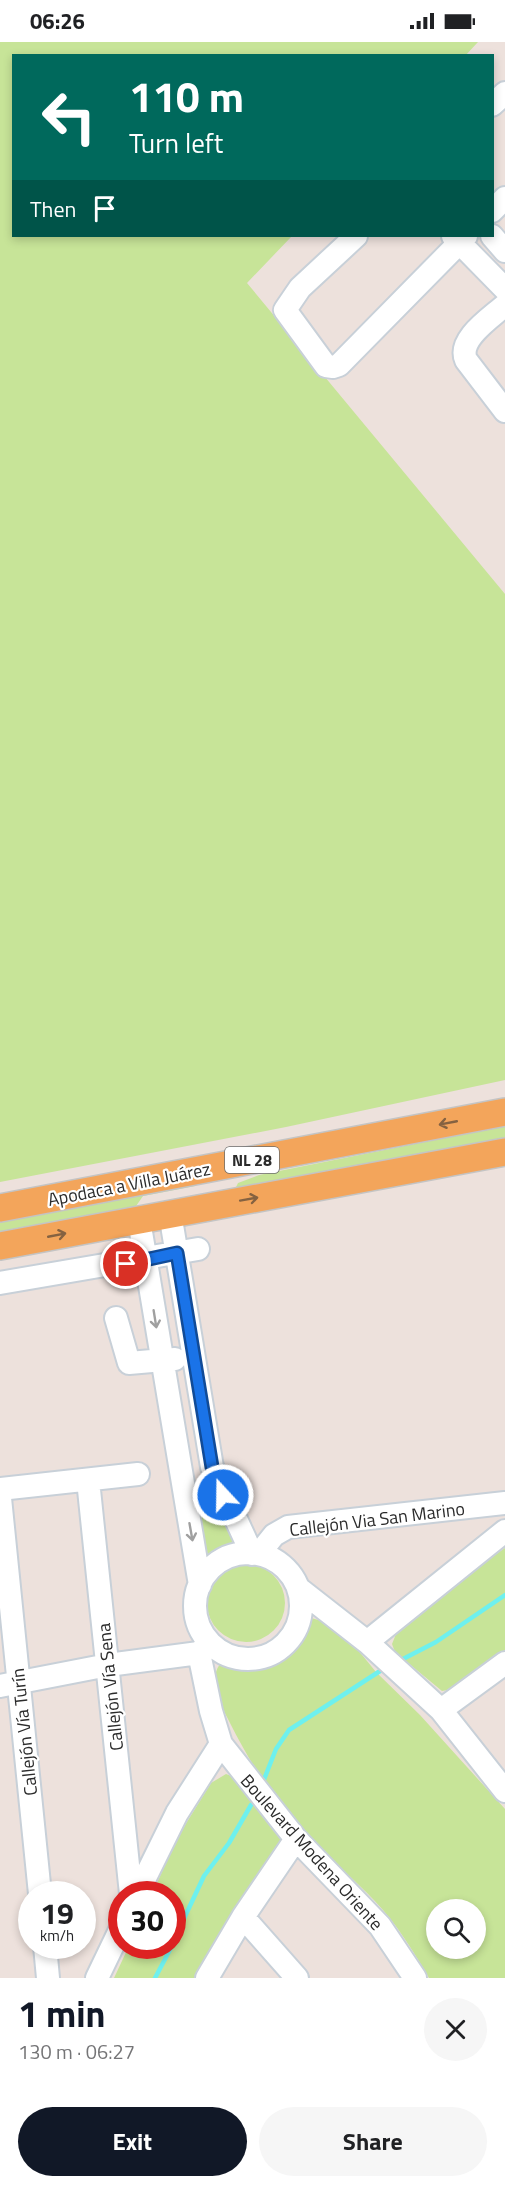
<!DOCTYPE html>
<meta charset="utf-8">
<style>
:root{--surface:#fff;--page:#f6f6f6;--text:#202124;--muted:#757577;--accent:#111827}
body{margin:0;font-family:"Titillium Web",sans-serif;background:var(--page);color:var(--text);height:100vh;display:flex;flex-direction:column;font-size:22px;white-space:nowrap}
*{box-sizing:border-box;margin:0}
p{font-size:20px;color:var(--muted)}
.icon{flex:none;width:33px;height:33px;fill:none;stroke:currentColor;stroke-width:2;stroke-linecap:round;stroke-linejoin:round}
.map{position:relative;height:1936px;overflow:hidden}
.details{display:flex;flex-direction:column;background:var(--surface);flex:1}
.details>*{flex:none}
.hud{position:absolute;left:12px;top:12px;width:482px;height:183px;border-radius:0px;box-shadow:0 3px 9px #0003;background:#00695c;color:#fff;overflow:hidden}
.tools{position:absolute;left:426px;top:1857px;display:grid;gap:12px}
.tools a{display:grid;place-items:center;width:60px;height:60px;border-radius:50%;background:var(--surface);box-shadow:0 3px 9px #0003;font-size:30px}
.speed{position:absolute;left:18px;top:1839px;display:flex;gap:12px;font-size:30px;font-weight:700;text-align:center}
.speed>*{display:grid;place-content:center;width:78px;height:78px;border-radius:50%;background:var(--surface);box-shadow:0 3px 9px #0003;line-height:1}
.speed small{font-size:15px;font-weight:400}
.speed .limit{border:9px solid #d22;background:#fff;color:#111}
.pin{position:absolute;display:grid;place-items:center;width:51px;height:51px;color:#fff;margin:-26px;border:3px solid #fff;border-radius:50%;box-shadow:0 2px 6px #0007}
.me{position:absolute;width:66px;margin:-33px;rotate:339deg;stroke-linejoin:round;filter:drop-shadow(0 0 4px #0008)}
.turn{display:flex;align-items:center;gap:21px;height:126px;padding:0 18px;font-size:27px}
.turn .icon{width:78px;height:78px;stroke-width:2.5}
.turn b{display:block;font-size:42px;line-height:51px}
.then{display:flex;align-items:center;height:57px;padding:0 18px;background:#0003;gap:12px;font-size:22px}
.round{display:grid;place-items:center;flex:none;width:63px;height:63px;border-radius:32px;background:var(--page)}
.overview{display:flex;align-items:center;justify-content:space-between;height:102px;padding:0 18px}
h1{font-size:36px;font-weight:700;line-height:45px;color:var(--accent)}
.primary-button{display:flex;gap:12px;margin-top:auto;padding:12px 18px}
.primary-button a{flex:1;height:69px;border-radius:36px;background:var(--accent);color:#fff;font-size:24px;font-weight:700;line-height:69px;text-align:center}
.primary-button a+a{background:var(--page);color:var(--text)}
.status{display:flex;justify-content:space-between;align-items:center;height:42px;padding:0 30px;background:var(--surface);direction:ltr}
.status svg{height:16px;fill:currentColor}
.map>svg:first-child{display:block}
.green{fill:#c7e498;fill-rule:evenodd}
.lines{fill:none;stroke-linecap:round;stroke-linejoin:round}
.stream{stroke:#6ef0ee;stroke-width:4.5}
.minor-casing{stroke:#c8d0d8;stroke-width:26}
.major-casing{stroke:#c4c4c4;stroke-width:30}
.minor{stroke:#fff;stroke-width:22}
.major{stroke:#f3a55b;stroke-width:27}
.oneway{stroke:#856241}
.oneway2{stroke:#a0a0a0}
.route-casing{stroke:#114b97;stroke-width:15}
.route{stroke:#1a73e8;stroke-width:10}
.labels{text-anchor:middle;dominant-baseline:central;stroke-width:4.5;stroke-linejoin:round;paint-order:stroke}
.shield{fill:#fff;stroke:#6b6b6b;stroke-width:1.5}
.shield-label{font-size:16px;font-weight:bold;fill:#2b2b2b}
.street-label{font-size:18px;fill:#2b2b2b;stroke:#fff}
</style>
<div class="status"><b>06:26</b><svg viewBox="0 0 49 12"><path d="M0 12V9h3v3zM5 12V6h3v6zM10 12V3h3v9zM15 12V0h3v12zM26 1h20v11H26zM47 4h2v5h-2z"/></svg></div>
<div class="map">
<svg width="505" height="1936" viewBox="0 0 505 1936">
<rect width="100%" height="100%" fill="#ede1dc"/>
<!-- green -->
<path class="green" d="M 0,0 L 478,0 L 465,14 L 14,14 L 14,194 L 292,194 L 247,241 L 505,552 L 505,1038 L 286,1085 L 0,1140 Z
M 505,1084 L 505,1103 L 235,1147 L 238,1141 L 259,1133 Z
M 195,1142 L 195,1144 L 143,1154 L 134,1167 L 0,1199 L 0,1179 Z
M 197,1439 L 237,1502 L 221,1515 L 205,1516 L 193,1443 Z
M 505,1506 L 505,1608 L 453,1647 L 442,1649 L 395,1610 L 392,1602 L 396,1592 L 444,1547 Z
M207 1561a39 39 0 1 1 78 0a39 39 0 1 1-78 0Z
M 311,1576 L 326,1580 L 349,1597 L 376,1630 L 420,1673 L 505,1767 L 505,1936 L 429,1936 C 415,1912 401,1889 383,1868 C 363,1845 339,1825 317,1804 C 281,1769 252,1725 230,1681 C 221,1663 207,1640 220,1622 C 240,1618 262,1626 280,1612 C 293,1602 298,1583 311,1576 ZM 436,1868 L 476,1868 L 476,1906 L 436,1906 Z
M 226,1732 L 239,1737 L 285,1795 L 200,1936 L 114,1936 L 129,1904 L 172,1904 L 172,1852 L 152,1852 L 177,1796 L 211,1741 Z"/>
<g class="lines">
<!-- stream -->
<path class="stream" d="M 403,1617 L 436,1600 L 505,1553
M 263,1740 L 276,1707 L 289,1688 L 380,1629
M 172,1902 L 204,1834 L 229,1801 L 251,1763
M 155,1936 L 172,1904"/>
<defs>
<path id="minor" d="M 492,63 L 505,51
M 492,169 L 505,156
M 356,194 L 300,246 L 285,268 L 326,324 L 333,325 L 339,323 L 466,194
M 453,194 L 505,247
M 492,194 L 505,209
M 505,263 C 492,275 457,297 466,318 L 505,369
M 170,1171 L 212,1425 L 252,1512
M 139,1178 L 200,1543
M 0,1241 L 198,1207
M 116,1276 L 129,1321 L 175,1317
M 88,1438 L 131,1852
M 0,1447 L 138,1432
M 0,1456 L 40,1852
M195 1564a53 53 0 1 1 106 0a53 53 0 1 1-106 0Z
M 259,1512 L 274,1493 L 288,1485 L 505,1461
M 298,1546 L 367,1600 L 441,1668 L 505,1749
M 367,1600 L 505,1489
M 199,1611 L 211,1669 L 221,1702 L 296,1797 L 380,1884 L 415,1936
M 0,1644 L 108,1623 L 199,1611 L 208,1602
M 441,1668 L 505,1621
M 137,1852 L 177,1771 L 221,1702
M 243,1875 L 297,1936
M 45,1904 L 48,1936
M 97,1936 L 122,1884
M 207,1936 L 243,1875 L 296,1797"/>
<path id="major" d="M 0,1166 L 505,1070
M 0,1204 L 505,1110"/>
</defs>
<!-- minor casing -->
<use href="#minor" class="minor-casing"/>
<!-- major casing -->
<use href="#major" class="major-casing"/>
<!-- minor -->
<use href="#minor" class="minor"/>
<!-- major -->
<use href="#major" class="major"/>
</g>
<!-- one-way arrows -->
<defs><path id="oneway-shaft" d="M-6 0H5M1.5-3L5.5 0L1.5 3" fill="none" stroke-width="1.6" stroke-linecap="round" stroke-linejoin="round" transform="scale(1.5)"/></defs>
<g class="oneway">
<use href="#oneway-shaft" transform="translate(448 1081) rotate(169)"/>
<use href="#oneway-shaft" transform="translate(249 1157) rotate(-10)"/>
<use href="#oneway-shaft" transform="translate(57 1193) rotate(-11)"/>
</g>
<g class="oneway2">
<use href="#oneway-shaft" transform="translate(155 1277) rotate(81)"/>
<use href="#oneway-shaft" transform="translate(191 1490) rotate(80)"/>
</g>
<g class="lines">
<defs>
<path id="route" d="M 126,1222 L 177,1211 L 212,1425 L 223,1453"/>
</defs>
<!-- route casing -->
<use href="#route" class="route-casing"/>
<!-- route -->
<use href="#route" class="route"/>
</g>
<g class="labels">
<!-- shield labels -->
<rect class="shield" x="225" y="1105" width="54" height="26" rx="4.5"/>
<g class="shield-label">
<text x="252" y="1118">NL 28</text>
</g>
<!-- street labels -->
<g class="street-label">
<text transform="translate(129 1142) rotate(-11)">Apodaca a Villa Juárez</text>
<text transform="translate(377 1477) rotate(-7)">Callejón Via San Marino</text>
<text transform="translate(110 1645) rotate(-96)">Callejón Vía Sena</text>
<text transform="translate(24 1690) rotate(-96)">Callejón Vía Turín</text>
<text transform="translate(312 1810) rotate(48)">Boulevard Modena Oriente</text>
</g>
</g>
</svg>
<div class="tools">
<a><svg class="icon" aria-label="search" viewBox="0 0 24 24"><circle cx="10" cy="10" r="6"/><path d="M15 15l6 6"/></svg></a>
</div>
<div class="speed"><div>19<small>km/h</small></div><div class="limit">30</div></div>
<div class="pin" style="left:126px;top:1222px;background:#d93025"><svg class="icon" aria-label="arrive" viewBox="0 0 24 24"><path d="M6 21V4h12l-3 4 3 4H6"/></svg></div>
<svg class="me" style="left:223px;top:1453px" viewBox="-20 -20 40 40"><circle r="17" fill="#1a73e8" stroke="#fff" stroke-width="3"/><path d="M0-11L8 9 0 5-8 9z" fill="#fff"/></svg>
<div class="hud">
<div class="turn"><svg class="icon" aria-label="left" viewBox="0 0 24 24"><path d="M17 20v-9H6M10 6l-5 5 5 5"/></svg><div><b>110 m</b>Turn left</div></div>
<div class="then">Then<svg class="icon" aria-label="arrive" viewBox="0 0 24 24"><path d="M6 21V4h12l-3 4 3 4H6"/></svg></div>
</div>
</div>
<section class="details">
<div class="overview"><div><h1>1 min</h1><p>130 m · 06:27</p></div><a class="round"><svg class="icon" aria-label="close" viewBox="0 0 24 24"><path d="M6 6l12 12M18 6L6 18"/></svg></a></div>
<div class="primary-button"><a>Exit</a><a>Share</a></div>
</section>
